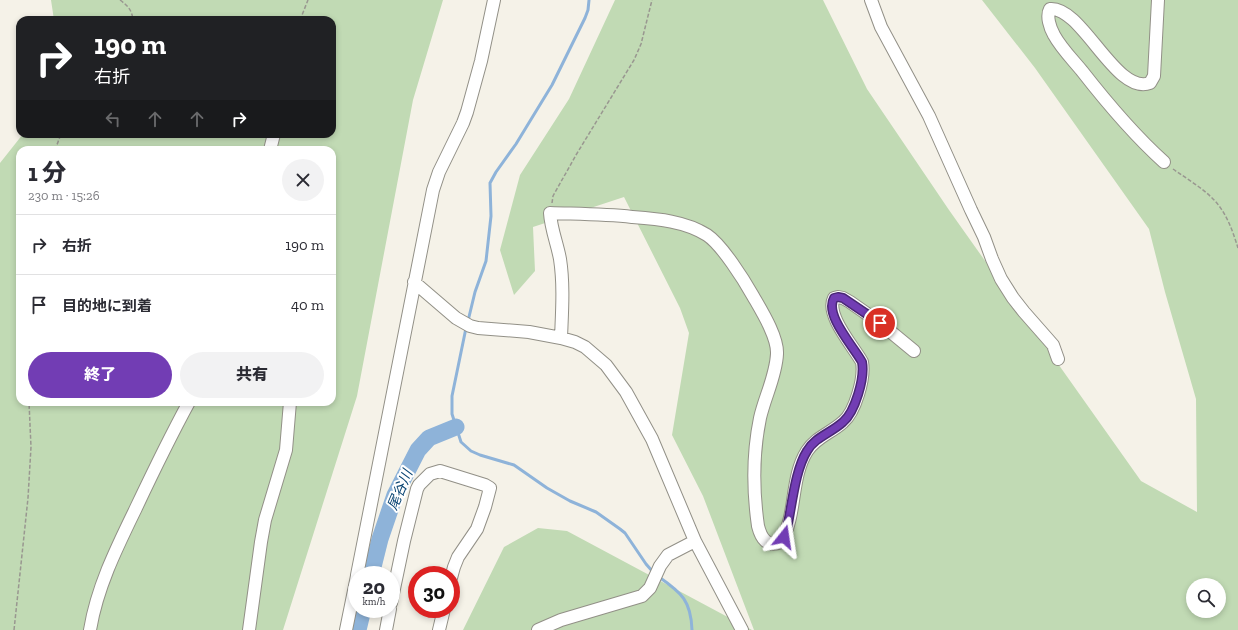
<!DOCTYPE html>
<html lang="ja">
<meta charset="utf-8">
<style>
:root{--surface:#fff;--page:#f2f2f3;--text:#2b2b33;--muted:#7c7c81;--line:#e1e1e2;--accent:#723db4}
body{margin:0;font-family:"Zilla Slab","Noto Sans JP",serif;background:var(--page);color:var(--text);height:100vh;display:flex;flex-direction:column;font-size:15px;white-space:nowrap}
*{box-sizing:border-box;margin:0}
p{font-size:13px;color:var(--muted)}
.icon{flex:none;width:22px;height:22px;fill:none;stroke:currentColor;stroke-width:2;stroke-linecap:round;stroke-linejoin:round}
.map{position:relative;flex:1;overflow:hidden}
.sheet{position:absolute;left:16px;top:146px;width:320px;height:260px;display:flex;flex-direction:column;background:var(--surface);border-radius:12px;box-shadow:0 2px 6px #0003}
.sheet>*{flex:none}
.top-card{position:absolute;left:16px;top:16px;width:320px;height:122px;border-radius:12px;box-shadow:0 2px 6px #0003;background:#202124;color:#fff;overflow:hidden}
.fabs{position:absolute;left:1186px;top:578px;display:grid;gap:8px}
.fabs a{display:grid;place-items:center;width:40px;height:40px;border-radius:50%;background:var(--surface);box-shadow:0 2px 6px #0003;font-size:20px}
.speed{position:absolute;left:348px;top:566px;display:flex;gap:8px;font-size:20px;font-weight:700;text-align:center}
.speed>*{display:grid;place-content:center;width:52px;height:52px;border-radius:50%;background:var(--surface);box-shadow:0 2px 6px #0003;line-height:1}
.speed small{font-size:10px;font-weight:400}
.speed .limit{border:6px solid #d22;background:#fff;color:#111}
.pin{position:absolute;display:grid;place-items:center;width:34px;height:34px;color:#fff;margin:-17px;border:2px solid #fff;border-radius:50%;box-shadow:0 1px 4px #0007}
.me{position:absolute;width:44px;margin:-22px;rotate:15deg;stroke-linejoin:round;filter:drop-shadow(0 0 3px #0008)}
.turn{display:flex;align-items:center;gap:14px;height:84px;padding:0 12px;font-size:18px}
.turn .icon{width:52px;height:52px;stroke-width:2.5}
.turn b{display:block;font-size:28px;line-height:34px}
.lanes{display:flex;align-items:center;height:38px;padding:0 12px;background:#0003;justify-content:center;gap:20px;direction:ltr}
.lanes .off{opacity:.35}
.round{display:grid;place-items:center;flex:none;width:42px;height:42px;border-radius:21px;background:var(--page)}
.headline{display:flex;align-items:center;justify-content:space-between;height:68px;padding:0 12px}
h1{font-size:24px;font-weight:800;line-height:30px}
.primary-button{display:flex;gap:8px;margin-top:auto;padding:8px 12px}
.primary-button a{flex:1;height:46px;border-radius:24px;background:var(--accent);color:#fff;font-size:16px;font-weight:800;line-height:46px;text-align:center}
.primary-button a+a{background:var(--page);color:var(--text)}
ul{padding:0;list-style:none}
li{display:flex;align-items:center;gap:12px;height:60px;padding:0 12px;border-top:1px solid var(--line)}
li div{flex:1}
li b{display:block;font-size:15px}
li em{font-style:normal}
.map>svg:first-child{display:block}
.green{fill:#c1dab4;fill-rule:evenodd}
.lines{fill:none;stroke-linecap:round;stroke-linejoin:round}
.stream{stroke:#8eb3d9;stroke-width:3}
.river{stroke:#8eb3d9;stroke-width:17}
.minor-casing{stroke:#929087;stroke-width:14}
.path{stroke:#999790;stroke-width:1.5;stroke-dasharray:4 2;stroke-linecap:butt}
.minor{stroke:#fff;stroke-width:12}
.route-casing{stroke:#4a2875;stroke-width:10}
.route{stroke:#723db4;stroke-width:7}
.labels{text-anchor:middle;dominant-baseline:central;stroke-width:4;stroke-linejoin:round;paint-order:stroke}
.water-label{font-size:14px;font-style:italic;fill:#084372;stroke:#fff}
</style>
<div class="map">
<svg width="1238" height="630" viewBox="0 0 1238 630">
<rect width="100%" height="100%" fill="#f5f2e8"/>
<!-- green -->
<path class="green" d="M 51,0 L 443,0 L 413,100 L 357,396 L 283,630 L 0,630 L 0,163 L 23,134 L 332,134 L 332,20 L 54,20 ZM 20,150 L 332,150 L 332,402 L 20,402 Z
M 615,0 L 823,0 L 867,89 L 949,210 L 1141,481 L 1197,512 L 1196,399 L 1165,292 L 1149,229 L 1035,68 L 982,0 L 1238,0 L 1238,630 L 754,630 L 703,496 L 672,435 L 689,333 L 680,308 L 624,197 L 533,227 L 535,271 L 514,295 L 500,250 L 520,175 L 569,99 ZM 1193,585 L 1219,585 L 1219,611 L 1193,611 Z
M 538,528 L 567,531 L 752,630 L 463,630 L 504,547 Z"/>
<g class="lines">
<!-- stream -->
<path class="stream" d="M 468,321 L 475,292 L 486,261 L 491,216 L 490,183 L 496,172 L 516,144 L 552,85 L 585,18 L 588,10 L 589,0
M 466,328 L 452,396 L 452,414 L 461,442 L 471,451 L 480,455 L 514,465 L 547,488 L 570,501 L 596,512 L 620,529 L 625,533 L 646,564 L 653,572
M 659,577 C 682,593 691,601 692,630"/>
<!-- river -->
<path class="river" d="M 371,575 L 380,539 L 395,495 L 418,450 L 429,438 L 456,427
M 358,630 L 363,609"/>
<defs>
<path id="minor" d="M 871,0 L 881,27 L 929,116 L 971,210 L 984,237 L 992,259 L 1001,279 L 1013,298 L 1024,312 L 1053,345 L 1058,359
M 1158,0 L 1154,76 L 1150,83 C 1116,96 1082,6 1050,9 C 1046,16 1050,28 1054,35 C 1061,48 1073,60 1082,71 C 1107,103 1134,135 1164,162
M 270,150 L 274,134
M 414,282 L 456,318 L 470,326 L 478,328 L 529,332 L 561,338 L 575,342 L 585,347 L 606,365 L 626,392 L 652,439 L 695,541 L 742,630
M 561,338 C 562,312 564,285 560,259 C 557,243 551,229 550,213 C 578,214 605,214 632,217 C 658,219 685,221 707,235 C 722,245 744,280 753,296 C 761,310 778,337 777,354 C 776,376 765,396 760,418 C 753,452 753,491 758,526 C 761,538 767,548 781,542 C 797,515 790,478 807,451 C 816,437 831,433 843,422 C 855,412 865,378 862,362 C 854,347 825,315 834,298 L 838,297 L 843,298 L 850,302 L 880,323 L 914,351
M 357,575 L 433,190 L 439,172 L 463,123 L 467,112 L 481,61 L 494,0
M 391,603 L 404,541 L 417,489 L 419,485 L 430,474 L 440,471 L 485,485 L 490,488 L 485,507 L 477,529 L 458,557 L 454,567 L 451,578
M 90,630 C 97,587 117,547 136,508 C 153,472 170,437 189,402
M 249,630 L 261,542 L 265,520 L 286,450 L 290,402
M 346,630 L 357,576
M 386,630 L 390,609
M 439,630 L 444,609
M 538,630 L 561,620 L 642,596 L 650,588 L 660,566 L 668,555 L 695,541"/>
</defs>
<!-- minor casing -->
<use href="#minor" class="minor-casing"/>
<!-- path -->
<path class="path" d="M 120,0 C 128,6 132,10 133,20
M 300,20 L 308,0
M 55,150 L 61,134
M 1173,169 C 1187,179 1203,188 1215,201 C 1227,214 1233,232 1238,248
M 552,203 L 553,196 L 576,155 L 634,60 L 641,44 L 652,0
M 14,630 L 28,498 L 31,447 L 29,402"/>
<!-- minor -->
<use href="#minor" class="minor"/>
</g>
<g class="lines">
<defs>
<path id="route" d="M 784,537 L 787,528 C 792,506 795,470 807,451 C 815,437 831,433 843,422 C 855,412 865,378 862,362 C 854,347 824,315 834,298 L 838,297 L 843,298 L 880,323"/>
</defs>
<!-- route casing -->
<use href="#route" class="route-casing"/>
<!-- route -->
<use href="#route" class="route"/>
</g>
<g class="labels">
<!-- water labels -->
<g class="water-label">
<text transform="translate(400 490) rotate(-67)">尾谷川</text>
</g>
</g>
</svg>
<div class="fabs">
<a><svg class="icon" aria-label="search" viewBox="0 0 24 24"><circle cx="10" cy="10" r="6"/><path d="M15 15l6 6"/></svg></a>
</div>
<div class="speed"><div>20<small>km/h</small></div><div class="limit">30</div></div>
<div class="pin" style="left:880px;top:323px;background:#d93025"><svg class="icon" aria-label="arrive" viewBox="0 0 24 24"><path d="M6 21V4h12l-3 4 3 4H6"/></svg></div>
<svg class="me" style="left:784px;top:537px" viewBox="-20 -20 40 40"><path d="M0-17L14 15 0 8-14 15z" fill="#723db4" stroke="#fff" stroke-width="4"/></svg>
<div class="top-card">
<div class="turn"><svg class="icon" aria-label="right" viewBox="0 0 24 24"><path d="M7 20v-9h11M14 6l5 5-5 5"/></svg><div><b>190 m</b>右折</div></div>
<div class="lanes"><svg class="icon off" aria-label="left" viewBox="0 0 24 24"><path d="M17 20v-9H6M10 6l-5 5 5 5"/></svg><svg class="icon off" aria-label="ahead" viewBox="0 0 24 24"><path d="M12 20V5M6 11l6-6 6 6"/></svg><svg class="icon off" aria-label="ahead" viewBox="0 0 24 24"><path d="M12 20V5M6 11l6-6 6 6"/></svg><svg class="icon" aria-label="right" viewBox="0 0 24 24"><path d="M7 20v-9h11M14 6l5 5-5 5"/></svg></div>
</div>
<section class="sheet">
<div class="headline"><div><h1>1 分</h1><p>230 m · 15:26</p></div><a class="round"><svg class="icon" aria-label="close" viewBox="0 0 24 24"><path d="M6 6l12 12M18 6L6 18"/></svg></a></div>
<ul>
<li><svg class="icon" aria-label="right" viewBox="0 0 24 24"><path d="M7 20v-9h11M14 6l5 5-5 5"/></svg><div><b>右折</b></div><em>190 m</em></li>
<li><svg class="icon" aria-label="arrive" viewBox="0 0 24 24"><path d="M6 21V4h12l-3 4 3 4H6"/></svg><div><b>目的地に到着</b></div><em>40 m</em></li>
</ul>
<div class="primary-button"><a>終了</a><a>共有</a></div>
</section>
</div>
